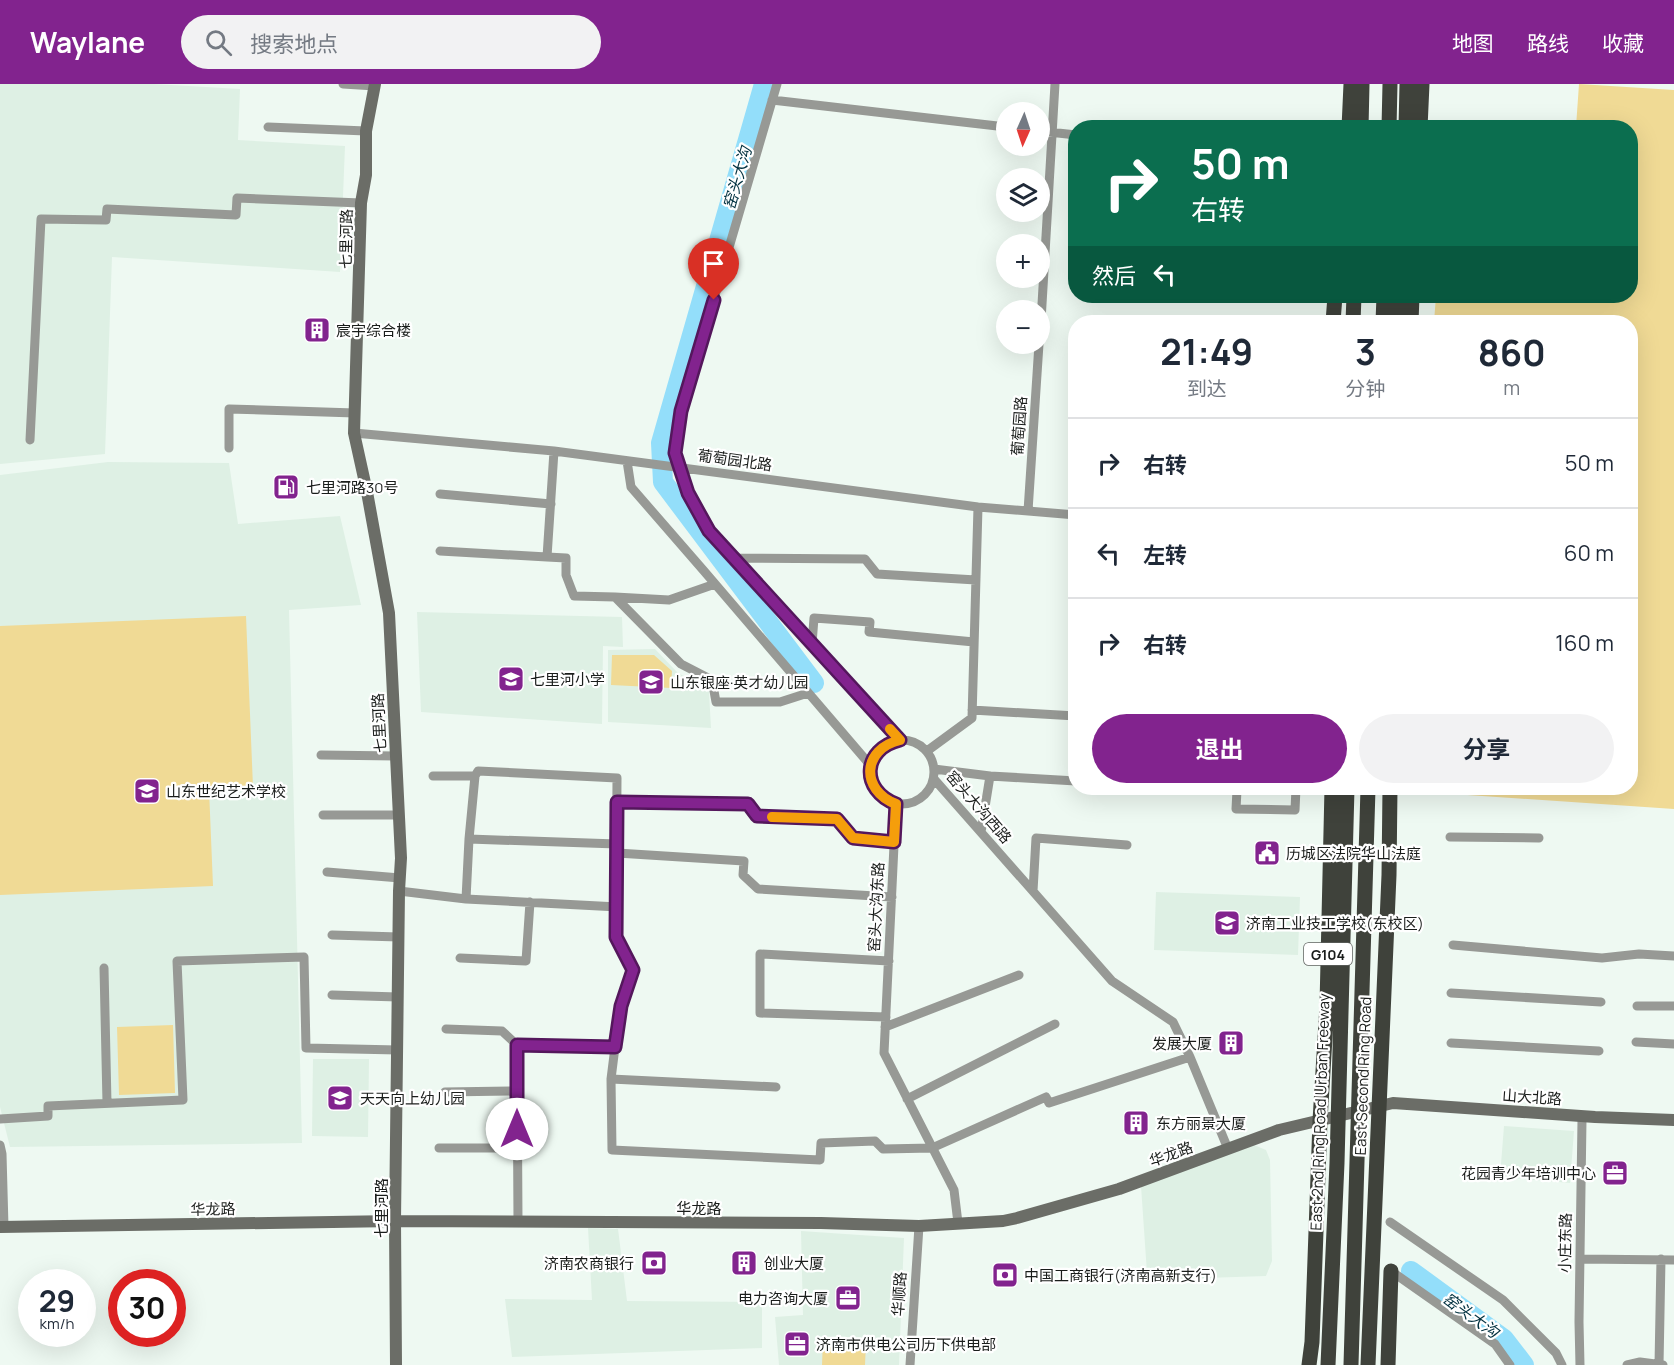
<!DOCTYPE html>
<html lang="zh">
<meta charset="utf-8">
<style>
:root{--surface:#fff;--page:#f2f2f3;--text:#1f2937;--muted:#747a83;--line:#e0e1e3;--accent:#82238e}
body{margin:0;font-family:Manrope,"Noto Sans SC",sans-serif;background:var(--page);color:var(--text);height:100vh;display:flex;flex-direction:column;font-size:22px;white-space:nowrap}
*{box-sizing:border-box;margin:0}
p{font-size:20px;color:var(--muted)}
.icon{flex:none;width:33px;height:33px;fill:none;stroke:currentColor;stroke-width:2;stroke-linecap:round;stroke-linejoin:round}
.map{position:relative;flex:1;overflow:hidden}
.details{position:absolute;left:1068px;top:231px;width:570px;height:480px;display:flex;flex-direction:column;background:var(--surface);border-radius:24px;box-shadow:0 6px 24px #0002}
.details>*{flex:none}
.hud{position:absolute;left:1068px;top:36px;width:570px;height:183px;border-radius:24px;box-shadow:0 6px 24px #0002;background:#0b6e4f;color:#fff;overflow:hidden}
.needle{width:39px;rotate:183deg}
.tools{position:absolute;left:996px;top:18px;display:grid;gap:12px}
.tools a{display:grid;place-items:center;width:54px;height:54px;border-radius:50%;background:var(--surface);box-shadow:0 6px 24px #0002;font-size:30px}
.speed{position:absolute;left:18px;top:1185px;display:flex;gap:12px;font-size:30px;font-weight:700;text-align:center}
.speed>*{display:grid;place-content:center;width:78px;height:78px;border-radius:50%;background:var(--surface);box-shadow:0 6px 24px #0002;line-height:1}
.speed small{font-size:15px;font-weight:400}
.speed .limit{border:9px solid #d22;background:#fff;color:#111}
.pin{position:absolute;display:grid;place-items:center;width:51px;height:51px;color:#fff;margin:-62px -26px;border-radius:50% 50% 50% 0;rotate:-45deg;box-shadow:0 0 6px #0007}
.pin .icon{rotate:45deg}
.me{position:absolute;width:66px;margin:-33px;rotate:0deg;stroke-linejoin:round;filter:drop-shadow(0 0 4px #0008)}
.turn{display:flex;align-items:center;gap:21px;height:126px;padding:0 24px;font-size:27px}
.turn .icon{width:78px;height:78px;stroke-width:2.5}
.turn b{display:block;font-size:42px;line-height:51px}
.then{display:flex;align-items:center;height:57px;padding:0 24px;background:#0003;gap:12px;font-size:22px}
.eta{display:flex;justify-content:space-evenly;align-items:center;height:102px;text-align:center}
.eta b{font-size:36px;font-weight:700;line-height:42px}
.cta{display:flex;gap:12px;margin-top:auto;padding:12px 24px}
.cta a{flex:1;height:69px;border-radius:36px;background:var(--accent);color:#fff;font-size:24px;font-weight:700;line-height:69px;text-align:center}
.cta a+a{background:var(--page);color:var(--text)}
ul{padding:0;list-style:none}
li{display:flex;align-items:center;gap:18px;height:90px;padding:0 24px;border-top:2px solid var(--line)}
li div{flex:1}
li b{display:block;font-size:22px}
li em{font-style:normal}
header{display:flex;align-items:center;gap:36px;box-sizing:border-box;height:84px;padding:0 30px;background:var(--accent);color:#fff}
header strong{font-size:28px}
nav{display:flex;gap:33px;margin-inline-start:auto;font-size:21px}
.search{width:420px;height:54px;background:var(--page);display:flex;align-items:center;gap:15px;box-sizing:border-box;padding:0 21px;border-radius:33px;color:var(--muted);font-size:22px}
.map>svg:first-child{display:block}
.built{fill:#def0e4}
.green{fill:#f0da95}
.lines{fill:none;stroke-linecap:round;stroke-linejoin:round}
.river{stroke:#93defa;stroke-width:20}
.minor{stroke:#979995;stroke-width:9}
.secondary{stroke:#6b6d67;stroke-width:12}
.trunk{stroke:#3f423b;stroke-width:15}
.route-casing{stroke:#54175c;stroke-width:15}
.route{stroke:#82238e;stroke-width:10}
.slow{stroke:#f59e0b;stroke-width:10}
.labels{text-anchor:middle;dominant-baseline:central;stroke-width:4.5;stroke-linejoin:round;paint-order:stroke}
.shield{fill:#fff;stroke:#5f615f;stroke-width:1.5}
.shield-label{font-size:14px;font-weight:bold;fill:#1a1d1b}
.street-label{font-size:15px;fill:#1a1d1b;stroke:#fff}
.poi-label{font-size:15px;fill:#1a1d1b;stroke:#fff;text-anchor:start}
.water-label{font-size:16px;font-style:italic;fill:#01303f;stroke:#fff}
</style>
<header>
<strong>Waylane</strong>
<div class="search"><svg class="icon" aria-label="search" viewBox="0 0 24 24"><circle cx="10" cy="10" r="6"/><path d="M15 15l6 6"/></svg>搜索地点</div>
<nav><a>地图</a><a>路线</a><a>收藏</a></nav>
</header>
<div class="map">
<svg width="1674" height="1281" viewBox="0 0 1674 1281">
<rect width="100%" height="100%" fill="#eef9f2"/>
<!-- built -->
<path class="built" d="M 0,0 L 154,0 L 240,5 L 238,56 L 345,62 L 340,188 L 112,173 L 105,370 L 0,380 Z
M 108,378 L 229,379 L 238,440 L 340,432 L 361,521 L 289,526 L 302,1059 L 10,1063 L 0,1023 L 0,391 Z
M 417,528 L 622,533 L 623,563 L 603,562 L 602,640 L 421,628 Z
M 655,565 L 677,588 L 709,608 L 711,644 L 608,638 L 608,566 Z
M 1156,808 L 1300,813 L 1298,871 L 1154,866 Z
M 313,975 L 369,975 L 368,1053 L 312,1052 Z
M 1504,1042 L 1574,1047 L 1570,1099 L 1500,1093 Z
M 1254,1061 L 1266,1066 L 1270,1076 L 1272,1177 L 1266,1192 L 1175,1195 L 1147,1189 L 1141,1102 Z
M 588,1144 L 618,1145 L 627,1217 L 762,1218 L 762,1264 L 512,1273 L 505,1215 L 592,1216 Z
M 801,1147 L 904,1154 L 899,1281 L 779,1281 L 775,1233 L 803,1231 Z"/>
<!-- green -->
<path class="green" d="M 1579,0 L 1674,6 L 1674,725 L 1409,707 L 1409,704 L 1630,704 L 1630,238 L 1434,238 L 1436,212 L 1630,212 L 1630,44 L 1576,43 Z
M 246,532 L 253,703 L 209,705 L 213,802 L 0,811 L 0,542 Z
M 612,571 L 654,571 L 672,587 L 671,604 L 611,601 Z
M 173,941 L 175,1009 L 119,1011 L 117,943 Z
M 823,1256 L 866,1258 L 865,1281 L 822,1281 Z"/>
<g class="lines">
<!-- river -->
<path class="river" d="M 764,0 L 661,359 L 663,398 L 814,599
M 1411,1187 L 1504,1255 L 1524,1281"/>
<!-- minor -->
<path class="minor" d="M 343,0 L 375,2
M 777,0 L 681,327 L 675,369 L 688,409 L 709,447 L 900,656
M 772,16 L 1006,43
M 268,43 L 366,47
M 1040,47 L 1076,51
M 1040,254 L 1055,0
M 354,349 L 554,367 L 978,423 L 1076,431
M 30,356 L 41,135 L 106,136 L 107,125 L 236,131 L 237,114 L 361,119
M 229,364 L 229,325 L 355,329
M 554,367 L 547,473 L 566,474 L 566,491 L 574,512 L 615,513 L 681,580 L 712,596 L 716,618 L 780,618 L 808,609
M 627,377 L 631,403 L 704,487 L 871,682
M 440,410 L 551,420
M 1028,427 L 1039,260
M 440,467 L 547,473
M 733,474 L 865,475 L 877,490 L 976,496
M 615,513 L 669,516 L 715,500
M 812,560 L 814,534 L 870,538 L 869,548 L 974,558
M 972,626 L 1076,632
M870 688a32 32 0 1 1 64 0a32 32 0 1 1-64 0Z
M 927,667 L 972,634 L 978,423
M 321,671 L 396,672
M 934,685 L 990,692
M 433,692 L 475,692 L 469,755
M 475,692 L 478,687 L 617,694 L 616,853 L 633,886 L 621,922 L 615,963 L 517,961 L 518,1138
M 934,695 L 1112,897 L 1173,938 L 1190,973 L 1228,1065
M 1192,704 L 1237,706 L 1236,725 L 1295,726 L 1296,704
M 617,718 L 748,720 L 757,733 L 837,735 L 853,754 L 894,758
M 896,720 L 884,969 L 954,1106 L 958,1139
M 323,731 L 399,731
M 981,748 L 990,692 L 1076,697
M 1450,753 L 1539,754
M 617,769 L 744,777 L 743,791 L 758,805 L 892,813
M 327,788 L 400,794
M 399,807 L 466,815 L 618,823
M 1033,807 L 1036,754 L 1127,761
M 466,815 L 469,755 L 617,760
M 332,851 L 399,853
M 1453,861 L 1602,874 L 1639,870 L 1674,872
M 460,874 L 526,877 L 530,818
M 104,884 L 107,1019
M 1451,909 L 1601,918
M 332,911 L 398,913
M 1637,922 L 1674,922
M 886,933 L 760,929 L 760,870 L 889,877
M 885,943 L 1019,891
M 446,945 L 502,947 L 517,961
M 1636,958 L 1674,960
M 1451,959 L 1599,967
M 615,963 L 611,995 L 612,1066 L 820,1076 L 821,1059 L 875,1057 L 883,1065 L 932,1064 L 1046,1013 L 1049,1019 L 1190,973
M 611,995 L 776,1003
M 445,1008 L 517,1007
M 907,1015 L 1055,940
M 0,1035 L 48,1032 L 48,1022 L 183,1016 L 177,877 L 304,873 L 306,964 L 398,966
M 0,1061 L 2,1070 L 4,1143
M 439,1064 L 517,1064
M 1390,1138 L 1503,1216 L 1556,1269 L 1562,1281
M 1580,1175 L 1674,1176
M 1391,1187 L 1495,1260 L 1510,1281
M 910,1281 L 919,1142
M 1580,1281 L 1579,1238 L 1582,1036
M 1627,1281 L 1640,1278 L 1663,1281
M 1659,1281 L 1661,1175"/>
<!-- secondary -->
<path class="secondary" d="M 375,0 L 366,47 L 366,91 L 361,119 L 354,349 L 367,408 L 389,529 L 401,774 L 399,807 L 395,1137 L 396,1281
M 0,1143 L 395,1137 L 821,1139 L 919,1142 L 1003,1137 L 1017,1134 L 1119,1105 L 1279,1046 L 1393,1019 L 1595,1033 L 1674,1036"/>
<!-- trunk -->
<path class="trunk" d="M 1349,44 L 1351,0
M 1361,44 L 1362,0
M 1389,44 L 1390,0
M 1406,44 L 1407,0
M 1420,44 L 1422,0
M 1333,238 L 1335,212
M 1353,238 L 1354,212
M 1383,238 L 1384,212
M 1398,238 L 1399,212
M 1411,238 L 1412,212
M 1309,1281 L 1312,1258 L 1320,1037 L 1327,921 L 1332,704
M 1328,1281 L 1337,1079 L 1347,704
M 1351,1281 L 1368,704
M 1368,1281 L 1389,791 L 1390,704
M 1388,1281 L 1391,1187"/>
</g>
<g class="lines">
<defs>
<path id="route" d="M 517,1045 L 517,961 L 615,963 L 621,922 L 633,886 L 616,853 L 617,718 L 748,720 L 757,732 L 837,735 L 853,754 L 894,758 L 896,720 C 860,706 862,665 900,656 L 709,447 L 688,409 L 675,369 L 681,327 L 714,216"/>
</defs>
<!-- route casing -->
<use href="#route" class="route-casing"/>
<!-- route -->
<use href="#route" class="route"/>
<!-- slow -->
<path class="slow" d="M 772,733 L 837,735 L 853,754 L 894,758 L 896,720 C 860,706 862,665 900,656 L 890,645"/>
</g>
<!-- icons -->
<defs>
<symbol id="building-square" viewBox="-11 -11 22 22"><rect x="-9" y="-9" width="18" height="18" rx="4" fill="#82238e" stroke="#fff"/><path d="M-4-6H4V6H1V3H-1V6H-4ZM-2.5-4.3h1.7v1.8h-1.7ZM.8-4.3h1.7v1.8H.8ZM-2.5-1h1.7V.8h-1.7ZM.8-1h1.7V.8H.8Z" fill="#fff"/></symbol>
<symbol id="fuel-square" viewBox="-11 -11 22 22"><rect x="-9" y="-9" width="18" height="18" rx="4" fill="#82238e" stroke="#fff"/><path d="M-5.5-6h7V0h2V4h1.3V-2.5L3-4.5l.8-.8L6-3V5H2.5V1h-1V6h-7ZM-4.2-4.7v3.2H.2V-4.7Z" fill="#fff"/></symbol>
<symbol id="school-square" viewBox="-11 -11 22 22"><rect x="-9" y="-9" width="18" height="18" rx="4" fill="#82238e" stroke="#fff"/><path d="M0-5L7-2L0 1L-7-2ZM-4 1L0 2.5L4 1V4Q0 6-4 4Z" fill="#fff"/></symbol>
<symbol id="university-square" viewBox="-11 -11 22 22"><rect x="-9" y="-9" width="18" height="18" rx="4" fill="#82238e" stroke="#fff"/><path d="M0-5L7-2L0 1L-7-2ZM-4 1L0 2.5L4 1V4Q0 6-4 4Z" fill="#fff"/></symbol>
<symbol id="civic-square" viewBox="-11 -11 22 22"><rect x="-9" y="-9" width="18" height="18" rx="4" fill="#82238e" stroke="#fff"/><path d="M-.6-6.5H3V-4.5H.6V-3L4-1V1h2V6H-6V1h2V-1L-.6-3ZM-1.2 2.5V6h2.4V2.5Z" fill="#fff"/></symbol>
<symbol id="office-square" viewBox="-11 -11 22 22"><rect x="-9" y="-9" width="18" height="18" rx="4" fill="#82238e" stroke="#fff"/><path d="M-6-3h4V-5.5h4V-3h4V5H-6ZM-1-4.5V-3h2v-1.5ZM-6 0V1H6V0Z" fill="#fff"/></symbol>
<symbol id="bank-square" viewBox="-11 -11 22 22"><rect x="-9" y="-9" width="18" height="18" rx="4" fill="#82238e" stroke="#fff"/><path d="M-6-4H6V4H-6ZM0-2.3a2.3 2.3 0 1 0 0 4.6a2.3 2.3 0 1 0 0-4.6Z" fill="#fff"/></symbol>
</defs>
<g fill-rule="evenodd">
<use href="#building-square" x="302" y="231" width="30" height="30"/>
<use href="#fuel-square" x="271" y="388" width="30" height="30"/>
<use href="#school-square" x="496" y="580" width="30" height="30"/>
<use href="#school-square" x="636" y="583" width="30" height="30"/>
<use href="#university-square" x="132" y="692" width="30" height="30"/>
<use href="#civic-square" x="1252" y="754" width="30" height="30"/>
<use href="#university-square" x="1212" y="824" width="30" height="30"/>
<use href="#building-square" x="1216" y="944" width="30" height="30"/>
<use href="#school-square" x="325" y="999" width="30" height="30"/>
<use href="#building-square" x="1121" y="1024" width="30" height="30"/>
<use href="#office-square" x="1600" y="1074" width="30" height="30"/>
<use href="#bank-square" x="639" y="1164" width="30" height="30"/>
<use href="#building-square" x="729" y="1164" width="30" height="30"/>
<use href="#bank-square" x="990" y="1176" width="30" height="30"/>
<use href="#office-square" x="833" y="1199" width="30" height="30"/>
<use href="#office-square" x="782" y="1245" width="30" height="30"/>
</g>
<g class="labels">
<!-- shield labels -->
<rect class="shield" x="1304" y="859" width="48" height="22" rx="4.5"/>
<g class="shield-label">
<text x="1328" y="870">G104</text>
</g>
<!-- street labels -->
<g class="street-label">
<text transform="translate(346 155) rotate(-89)">七里河路</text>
<text transform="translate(1019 342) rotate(-86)">葡萄园路</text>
<text transform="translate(735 376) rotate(8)">葡萄园北路</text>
<text transform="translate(379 639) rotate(-93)">七里河路</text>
<text transform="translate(979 723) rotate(49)">窑头大沟西路</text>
<text transform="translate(876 823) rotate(-87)">窑头大沟东路</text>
<text transform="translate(1363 992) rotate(-88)">East Second Ring Road</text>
<text transform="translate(1532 1013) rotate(4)">山大北路</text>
<text transform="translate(1320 1028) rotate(-88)">East 2nd Ring Road Urban Freeway</text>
<text transform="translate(1171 1070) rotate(-20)">华龙路</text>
<text transform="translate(381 1124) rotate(-90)">七里河路</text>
<text x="699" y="1124">华龙路</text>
<text transform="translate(213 1125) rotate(-1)">华龙路</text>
<text transform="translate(1565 1159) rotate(-89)">小庄东路</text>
<text transform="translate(899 1210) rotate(-86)">华顺路</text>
</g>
<!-- poi labels -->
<g class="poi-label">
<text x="336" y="246">宸宇综合楼</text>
<text x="306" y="403">七里河路30号</text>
<text x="530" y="595">七里河小学</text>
<text x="670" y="598">山东银座·英才幼儿园</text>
<text x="166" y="707">山东世纪艺术学校</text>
<text x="1286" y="769">历城区法院华山法庭</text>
<text x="1246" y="839">济南工业技工学校(东校区)</text>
<text x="1212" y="959" text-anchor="end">发展大厦</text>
<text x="360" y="1014">天天向上幼儿园</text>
<text x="1156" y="1039">东方丽景大厦</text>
<text x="1596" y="1089" text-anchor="end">花园青少年培训中心</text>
<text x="634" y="1179" text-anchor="end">济南农商银行</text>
<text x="764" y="1179">创业大厦</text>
<text x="1024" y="1191">中国工商银行(济南高新支行)</text>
<text x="828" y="1214" text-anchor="end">电力咨询大厦</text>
<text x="816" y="1260">济南市供电公司历下供电部</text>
</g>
<!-- water labels -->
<g class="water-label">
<text transform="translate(737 94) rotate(-74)">窑头大沟</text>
<text transform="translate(1471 1231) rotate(36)">窑头大沟</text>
</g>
</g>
</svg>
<div class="tools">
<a><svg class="needle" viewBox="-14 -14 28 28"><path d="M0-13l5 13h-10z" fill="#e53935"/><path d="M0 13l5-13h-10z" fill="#747a83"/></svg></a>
<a><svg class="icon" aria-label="layers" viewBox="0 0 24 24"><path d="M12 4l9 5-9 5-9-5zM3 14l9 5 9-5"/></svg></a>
<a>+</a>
<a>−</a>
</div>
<div class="speed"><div>29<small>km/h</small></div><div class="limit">30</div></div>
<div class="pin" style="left:714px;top:216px;background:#d93025"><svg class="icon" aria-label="arrive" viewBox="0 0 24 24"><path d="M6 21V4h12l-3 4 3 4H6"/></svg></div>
<svg class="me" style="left:517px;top:1045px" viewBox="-20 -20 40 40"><circle r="19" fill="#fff"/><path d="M0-13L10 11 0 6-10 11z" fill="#82238e"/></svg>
<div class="hud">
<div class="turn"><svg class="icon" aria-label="right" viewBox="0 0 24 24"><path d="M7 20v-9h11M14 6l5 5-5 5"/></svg><div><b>50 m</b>右转</div></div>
<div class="then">然后<svg class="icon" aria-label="left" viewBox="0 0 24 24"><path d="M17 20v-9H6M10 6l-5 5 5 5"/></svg></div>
</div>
<section class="details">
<div class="eta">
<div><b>21:49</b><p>到达</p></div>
<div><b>3</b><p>分钟</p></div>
<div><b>860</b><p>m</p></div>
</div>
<ul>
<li><svg class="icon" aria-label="right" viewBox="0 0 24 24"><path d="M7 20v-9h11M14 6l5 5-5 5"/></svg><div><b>右转</b></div><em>50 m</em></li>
<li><svg class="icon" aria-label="left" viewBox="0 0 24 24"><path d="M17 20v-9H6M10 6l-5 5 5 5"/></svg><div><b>左转</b></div><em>60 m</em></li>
<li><svg class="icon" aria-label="right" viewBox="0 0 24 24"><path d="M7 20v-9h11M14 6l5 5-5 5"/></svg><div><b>右转</b></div><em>160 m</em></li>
</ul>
<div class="cta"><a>退出</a><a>分享</a></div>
</section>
</div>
